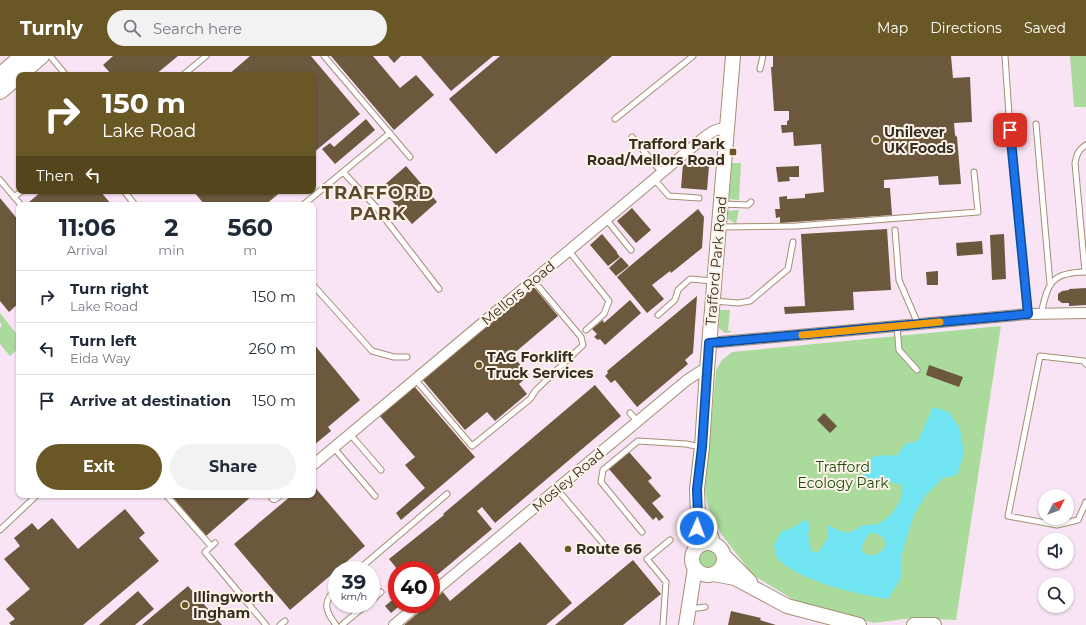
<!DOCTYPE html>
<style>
:root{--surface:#fff;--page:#f2f2f3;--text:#1f2937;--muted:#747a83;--line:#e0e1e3;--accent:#695725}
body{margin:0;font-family:Montserrat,sans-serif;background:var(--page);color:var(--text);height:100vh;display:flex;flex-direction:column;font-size:15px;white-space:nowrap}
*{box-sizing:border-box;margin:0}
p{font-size:13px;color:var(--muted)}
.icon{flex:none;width:22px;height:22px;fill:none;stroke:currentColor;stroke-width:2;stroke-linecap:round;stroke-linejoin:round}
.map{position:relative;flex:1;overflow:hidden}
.panel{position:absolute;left:16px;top:146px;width:300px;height:296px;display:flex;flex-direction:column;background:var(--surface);border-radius:8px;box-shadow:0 1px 3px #0004}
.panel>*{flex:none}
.hud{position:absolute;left:16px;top:16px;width:300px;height:122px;border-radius:8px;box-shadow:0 1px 3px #0004;background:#695725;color:#fff;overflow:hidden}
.needle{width:26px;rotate:48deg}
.fabs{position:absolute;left:1038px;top:433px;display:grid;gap:8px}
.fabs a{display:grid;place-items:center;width:36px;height:36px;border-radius:50%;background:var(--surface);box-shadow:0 1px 3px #0004;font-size:20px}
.speed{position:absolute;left:328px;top:505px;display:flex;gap:8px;font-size:20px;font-weight:700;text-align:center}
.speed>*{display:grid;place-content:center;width:52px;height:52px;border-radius:50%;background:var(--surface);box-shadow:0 1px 3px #0004;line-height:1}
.speed small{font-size:10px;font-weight:400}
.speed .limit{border:6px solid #d22;background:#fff;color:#111}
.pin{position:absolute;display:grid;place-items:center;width:34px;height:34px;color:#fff;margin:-17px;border-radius:8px;box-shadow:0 2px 6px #0006}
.me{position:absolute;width:44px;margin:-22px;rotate:2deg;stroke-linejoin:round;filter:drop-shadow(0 0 3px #0008)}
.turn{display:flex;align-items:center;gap:14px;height:84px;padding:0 20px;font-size:18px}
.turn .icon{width:52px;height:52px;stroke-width:2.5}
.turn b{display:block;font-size:28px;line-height:34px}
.then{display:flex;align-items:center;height:38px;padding:0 20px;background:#0003;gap:8px;font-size:15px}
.eta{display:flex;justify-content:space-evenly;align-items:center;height:68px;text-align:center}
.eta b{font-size:24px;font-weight:700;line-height:28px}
.cta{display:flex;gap:8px;margin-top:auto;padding:8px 20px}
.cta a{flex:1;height:46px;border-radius:24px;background:var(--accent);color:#fff;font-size:16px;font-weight:700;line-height:46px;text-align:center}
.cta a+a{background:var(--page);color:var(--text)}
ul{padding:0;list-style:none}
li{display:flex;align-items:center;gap:12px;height:52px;padding:0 20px;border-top:1px solid var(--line)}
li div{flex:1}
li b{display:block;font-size:15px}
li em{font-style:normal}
header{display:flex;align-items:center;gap:24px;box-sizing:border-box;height:56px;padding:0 20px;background:var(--accent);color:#fff}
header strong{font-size:19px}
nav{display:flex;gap:22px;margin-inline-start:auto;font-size:14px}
.search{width:280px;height:36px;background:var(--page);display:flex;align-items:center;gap:10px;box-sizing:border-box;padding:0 14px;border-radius:22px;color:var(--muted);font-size:15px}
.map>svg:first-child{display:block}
.industrial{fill:#f8e4f4;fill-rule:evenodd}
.green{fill:#aada9c}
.water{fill:#70e4f1;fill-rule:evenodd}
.building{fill:#6b583d}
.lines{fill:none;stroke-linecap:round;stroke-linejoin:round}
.lane-casing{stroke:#a48f73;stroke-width:7}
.street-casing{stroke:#a48f73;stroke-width:12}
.secondary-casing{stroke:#a48f73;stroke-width:16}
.primary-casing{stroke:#a48f73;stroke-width:18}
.lane{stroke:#fff;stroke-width:5}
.street{stroke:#fff;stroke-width:10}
.secondary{stroke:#fff;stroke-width:14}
.primary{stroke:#fff;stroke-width:16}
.route-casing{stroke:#114b97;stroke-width:10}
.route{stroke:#1a73e8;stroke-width:7}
.slow{stroke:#f59e0b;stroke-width:7}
.poi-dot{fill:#695725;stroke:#fdf3e8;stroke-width:1.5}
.labels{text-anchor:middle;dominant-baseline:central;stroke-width:4;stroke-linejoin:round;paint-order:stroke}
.poi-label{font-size:14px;font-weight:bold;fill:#372e22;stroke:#fdf3e8;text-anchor:start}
.street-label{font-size:14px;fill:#372e22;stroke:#fdf3e8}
.park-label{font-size:14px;fill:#1c4d08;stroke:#fdf3e8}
.district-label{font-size:18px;font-weight:bold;letter-spacing:1px;fill:#5c492f;stroke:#fdf3e8}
</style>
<header>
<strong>Turnly</strong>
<div class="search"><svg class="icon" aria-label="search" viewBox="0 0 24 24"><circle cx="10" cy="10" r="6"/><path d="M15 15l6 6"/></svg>Search here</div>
<nav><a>Map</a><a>Directions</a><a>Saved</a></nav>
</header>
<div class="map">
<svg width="1086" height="569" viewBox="0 0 1086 569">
<rect width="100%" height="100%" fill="#fdf3e8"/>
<!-- industrial -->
<path class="industrial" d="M 0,0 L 1086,0 L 1086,569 L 0,569 ZM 19,19 L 313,19 L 313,135 L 19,135 ZM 19,149 L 313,149 L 313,439 L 19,439 ZM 1001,270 L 956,564 L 912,562 L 874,567 L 705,435 L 716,314 L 722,304 L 732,296 ZM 1045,440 L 1067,440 L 1067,462 L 1045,462 ZM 1045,484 L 1067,484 L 1067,506 L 1045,506 ZM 337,514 L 371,514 L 371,548 L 337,548 ZM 397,514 L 431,514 L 431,548 L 397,548 ZM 1045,528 L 1067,528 L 1067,550 L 1045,550 Z"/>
<!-- green -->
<path class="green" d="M 1070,0 L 1086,0 L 1086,51 L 1074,51 Z
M 732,107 L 741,107 L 739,144 L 729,143 Z
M 739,154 L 736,168 L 728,163 L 728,155 Z
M 720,254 L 730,254 L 728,274 L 732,276 L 725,277 L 719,272 Z
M 0,257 L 19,281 L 19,292 L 10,300 L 0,288 L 0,272 L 2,269 L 0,266 Z
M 1001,270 L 956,564 L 912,562 L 874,567 L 794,544 L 753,519 L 721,478 L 708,451 L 705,435 L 716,314 L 722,304 L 732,296 Z
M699 503a10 10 0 1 1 20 0a10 10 0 1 1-20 0Z"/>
<!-- water -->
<path class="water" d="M 933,351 L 949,356 L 960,373 L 964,398 L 957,419 L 943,422 L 926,439 L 914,459 L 905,487 L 901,502 L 901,522 L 888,543 C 862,540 792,523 777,501 C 775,498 775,493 774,489 L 782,475 L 790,473 L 807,463 L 810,472 L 808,478 L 811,495 L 818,497 L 827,483 L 828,469 C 833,471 839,476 845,476 C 852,478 856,472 862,470 C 867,468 872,470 877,468 C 892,462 904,445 902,429 L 883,424 L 867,424 L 861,415 L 872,401 L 884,399 L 897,400 L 905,388 L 918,385 ZM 870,477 C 878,477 882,479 886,486 C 885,488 886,490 884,492 C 880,500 867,502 862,495 C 862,487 865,483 870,477 Z"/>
<!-- building -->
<path class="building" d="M 113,0 L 178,0 L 155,19 L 112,19 L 103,9 Z
M 250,0 L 311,0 L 360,58 L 313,97 L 313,19 L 228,19 Z
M 331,0 L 373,0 L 400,32 L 416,19 L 434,39 L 394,74 Z
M 388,0 L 401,0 L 394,7 Z
M 421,0 L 493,0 L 451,35 Z
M 500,0 L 612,0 L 496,98 L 449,43 Z
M 773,0 L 951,0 L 953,22 L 970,21 L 972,66 L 954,67 L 955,79 L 957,81 L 961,128 L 939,129 L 938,120 L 884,124 L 884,132 L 890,132 L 892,159 L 780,167 L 780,161 L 776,162 L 775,153 L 780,153 L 779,141 L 787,140 L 787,143 L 805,142 L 805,138 L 824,136 L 821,88 L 794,90 L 793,76 L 782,77 L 781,69 L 787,69 L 787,65 L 789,64 L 789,55 L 774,55 L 771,11 L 773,11 Z
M 366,63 L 375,74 L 335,108 L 322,93 L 330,87 L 334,91 Z
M 683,108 L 709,110 L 707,134 L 681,132 Z
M 406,110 L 437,146 L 412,168 L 381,132 Z
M 799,110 L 799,121 L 789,121 L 790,125 L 778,126 L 776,111 Z
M 42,135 L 100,135 L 112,149 L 31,149 L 29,146 Z
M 193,135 L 282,135 L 265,149 L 205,149 Z
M 0,142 L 19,165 L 19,247 L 9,256 L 0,245 Z
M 632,152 L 651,174 L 636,187 L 617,165 Z
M 698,153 L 704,161 L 702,192 L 671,217 L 670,215 L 652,229 L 664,243 L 647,257 L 617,221 Z
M 887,173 L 891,234 L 853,236 L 854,254 L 785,258 L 784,251 L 805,250 L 801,178 Z
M 602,178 L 617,196 L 617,197 L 620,201 L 608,210 L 590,189 Z
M 1004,178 L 1006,223 L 992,224 L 990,179 Z
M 982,185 L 983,198 L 957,200 L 956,187 Z
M 621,201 L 629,210 L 616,220 L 609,212 Z
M 938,215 L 938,229 L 927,229 L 926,216 Z
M 533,230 L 558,260 L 512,299 L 529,319 L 519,328 L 527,338 L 495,365 L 487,356 L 465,374 L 422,323 Z
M 1086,232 L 1086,249 L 1069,250 L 1069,247 L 1062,247 L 1058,244 L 1058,238 L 1062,235 L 1069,234 L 1069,233 Z
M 697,240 L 693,297 L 685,304 L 688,308 L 637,351 L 615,324 L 611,327 L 605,320 L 608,317 L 607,315 Z
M 630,244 L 641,257 L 605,289 L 600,283 L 598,284 L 594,281 L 597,278 L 592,273 L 603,264 L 604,267 Z
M 313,287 L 360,344 L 328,371 L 331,375 L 314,389 L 313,388 Z
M 929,309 L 963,321 L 959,331 L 926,319 Z
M 595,329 L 621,360 L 495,467 L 482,451 L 477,455 L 492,473 L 431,524 L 431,514 L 398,514 L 389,503 L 444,459 L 443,458 Z
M 414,330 L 475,401 L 401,464 L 396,457 L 425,432 L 405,409 L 415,401 L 379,359 Z
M 824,357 L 837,370 L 830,377 L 817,364 Z
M 629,396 L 652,422 L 648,425 L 661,440 L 652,447 L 664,461 L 659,465 L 656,461 L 653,464 L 609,413 Z
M 313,429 L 365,490 L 290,554 L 234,488 L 292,439 L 313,439 Z
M 171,439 L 253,439 L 206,480 Z
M 125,453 L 145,477 L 139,482 L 159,505 L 83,569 L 11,569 L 9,567 L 15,563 L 6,553 L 30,533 L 4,503 L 20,490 L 14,482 L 32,467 L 38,474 L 52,462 L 78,493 Z
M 520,486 L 572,547 L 546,569 L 404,569 L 429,548 L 431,548 L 431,546 L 443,536 L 450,545 Z
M 633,504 L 661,538 L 623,569 L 555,569 Z
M 188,530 L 222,569 L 142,569 Z
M 138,535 L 154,553 L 135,569 L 99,569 Z
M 397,540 L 397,548 L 402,548 L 391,557 L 385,550 Z
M 731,555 L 761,562 L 760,564 L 776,569 L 728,569 Z"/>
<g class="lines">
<defs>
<path id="lane" d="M 50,0 L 66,19
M 324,0 L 410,101
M 1005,0 L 1009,59 L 1028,258
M 760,13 L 763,0
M 183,19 L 206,0
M 615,63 L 693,0
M 1036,68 L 1050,228
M 632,81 L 662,117
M 343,116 L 376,151 L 439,233
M 654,123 L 669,140 L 699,142
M 0,124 L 21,149
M 124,135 L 135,149
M 14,141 L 22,135
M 722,148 L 748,149 L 751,146
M 303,149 L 390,77
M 606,163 L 631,194
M 720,171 L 796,170 L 978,156 L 974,116
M 895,174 L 899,224 L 918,268
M 569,195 L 609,245 L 604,258 L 586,274
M 1085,216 L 1075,107 C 1077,98 1078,94 1086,89
M 313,229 L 372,295 L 394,301 L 407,301
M 714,245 L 738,247 L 750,245 L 788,213 L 793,186
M 1041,258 C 1048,227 1051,216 1086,216
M 658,259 L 675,244 L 678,234 L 690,223 L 713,225
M 897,270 L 899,294 L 917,314
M 1086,308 L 1084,305 L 1040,300 L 1008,460 L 1057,469 L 1078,464 L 1086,446
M 415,323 L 472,390 L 530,343 L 536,334 L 583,289 L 581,281 L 533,224
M 630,357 L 638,366
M 350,378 L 381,414
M 334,392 L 375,440
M 557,433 L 607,492
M 166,439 L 211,490
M 0,474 L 37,439
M 642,476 L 601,426 L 603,414 L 638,385 L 686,388 L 701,391
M 215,487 L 205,496 L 266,569
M 358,514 L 447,438
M 371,545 L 381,536
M 690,553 L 705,551
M 280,569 L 285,565
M 336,569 C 325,555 322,545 337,532
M 342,569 L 367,548
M 663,569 L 666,526 L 647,503 L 670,484"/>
<path id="street" d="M 709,287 L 1028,258 L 1086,257
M 313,409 L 702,83 C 710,77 717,71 727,73
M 274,441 L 277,439
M 431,538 L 687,324 L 701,315 L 707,314
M 394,569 L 419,548"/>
<path id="secondary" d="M 698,459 C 706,467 711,477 713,488
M692 503a16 16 0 1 1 32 0a16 16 0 1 1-32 0Z
M 698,490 L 699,485 L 697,472 L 698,459 L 697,433 L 702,391 L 707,314 L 733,0
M 724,500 L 750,526
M 714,518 L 735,522 L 787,550 L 859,569
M 686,569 L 695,512
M 914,569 L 934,569"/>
<path id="primary" d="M 0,20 L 23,0
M 0,35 L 41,0"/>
</defs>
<!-- lane casing -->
<use href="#lane" class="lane-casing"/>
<!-- street casing -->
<use href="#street" class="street-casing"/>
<!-- secondary casing -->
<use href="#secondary" class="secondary-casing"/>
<!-- primary casing -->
<use href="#primary" class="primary-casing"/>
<!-- lane -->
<use href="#lane" class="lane"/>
<!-- street -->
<use href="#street" class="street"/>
<!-- secondary -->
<use href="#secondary" class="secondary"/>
<!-- primary -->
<use href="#primary" class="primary"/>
</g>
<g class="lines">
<defs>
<path id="route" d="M 697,472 L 698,459 L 697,433 L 702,391 L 709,287 L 1028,258 L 1010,74"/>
</defs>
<!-- route casing -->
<use href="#route" class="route-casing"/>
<!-- route -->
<use href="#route" class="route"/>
<!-- slow -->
<path class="slow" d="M 802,279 L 940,266"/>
</g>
<!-- markers -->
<g class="poi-dot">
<circle cx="876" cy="84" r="4"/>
<rect x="729" y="92" width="8" height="8" rx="2"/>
<circle cx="479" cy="309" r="4"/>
<circle cx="568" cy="493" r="4"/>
<circle cx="185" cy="549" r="4"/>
</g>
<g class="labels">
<!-- poi labels -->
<g class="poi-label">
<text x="884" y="76">Unilever<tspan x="884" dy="16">UK Foods</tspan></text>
<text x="725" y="88" text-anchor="end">Trafford Park<tspan x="725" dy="16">Road/Mellors Road</tspan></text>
<text x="487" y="301">TAG Forklift<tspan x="487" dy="16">Truck Services</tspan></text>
<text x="576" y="493">Route 66</text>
<text x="193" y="541">Illingworth<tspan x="193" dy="16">Ingham</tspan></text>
</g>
<!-- street labels -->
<g class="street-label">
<text transform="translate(716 205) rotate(-85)">Trafford Park Road</text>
<text transform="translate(518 237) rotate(-40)">Mellors Road</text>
<text transform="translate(568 424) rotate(-40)">Mosley Road</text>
</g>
<!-- park labels -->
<g class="park-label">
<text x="843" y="411">Trafford<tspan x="843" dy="16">Ecology Park</tspan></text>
</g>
<!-- district labels -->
<g class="district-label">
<text x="378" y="137">TRAFFORD<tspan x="378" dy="21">PARK</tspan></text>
</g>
</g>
</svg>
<div class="fabs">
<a><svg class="needle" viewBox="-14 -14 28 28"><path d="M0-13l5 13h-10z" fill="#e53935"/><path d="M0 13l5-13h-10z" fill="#747a83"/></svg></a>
<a><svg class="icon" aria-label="sound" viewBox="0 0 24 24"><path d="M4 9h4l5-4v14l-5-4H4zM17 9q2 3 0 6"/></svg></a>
<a><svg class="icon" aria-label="search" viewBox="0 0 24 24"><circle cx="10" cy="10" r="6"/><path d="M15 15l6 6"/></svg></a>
</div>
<div class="speed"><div>39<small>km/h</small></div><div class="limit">40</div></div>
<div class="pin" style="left:1010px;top:74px;background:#d93025"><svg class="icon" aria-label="arrive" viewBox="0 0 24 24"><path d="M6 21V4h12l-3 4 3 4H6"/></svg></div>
<svg class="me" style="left:697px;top:472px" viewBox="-20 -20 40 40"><circle r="17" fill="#1a73e8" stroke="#fff" stroke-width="3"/><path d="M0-11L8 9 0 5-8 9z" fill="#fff"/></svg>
<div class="hud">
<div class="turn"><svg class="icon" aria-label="right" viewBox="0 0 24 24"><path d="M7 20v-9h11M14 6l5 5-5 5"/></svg><div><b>150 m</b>Lake Road</div></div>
<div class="then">Then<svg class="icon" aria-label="left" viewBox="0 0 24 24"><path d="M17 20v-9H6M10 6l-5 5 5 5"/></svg></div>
</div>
<section class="panel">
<div class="eta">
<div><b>11:06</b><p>Arrival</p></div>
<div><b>2</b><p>min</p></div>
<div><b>560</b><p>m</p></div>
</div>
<ul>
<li><svg class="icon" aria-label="right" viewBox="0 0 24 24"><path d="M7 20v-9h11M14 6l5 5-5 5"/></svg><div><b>Turn right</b><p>Lake Road</p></div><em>150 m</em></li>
<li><svg class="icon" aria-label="left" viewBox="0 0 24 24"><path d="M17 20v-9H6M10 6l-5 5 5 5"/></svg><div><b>Turn left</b><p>Eida Way</p></div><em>260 m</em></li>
<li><svg class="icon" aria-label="arrive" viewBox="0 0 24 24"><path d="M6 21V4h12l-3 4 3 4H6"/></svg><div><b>Arrive at destination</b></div><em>150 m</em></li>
</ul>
<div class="cta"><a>Exit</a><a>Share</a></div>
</section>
</div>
